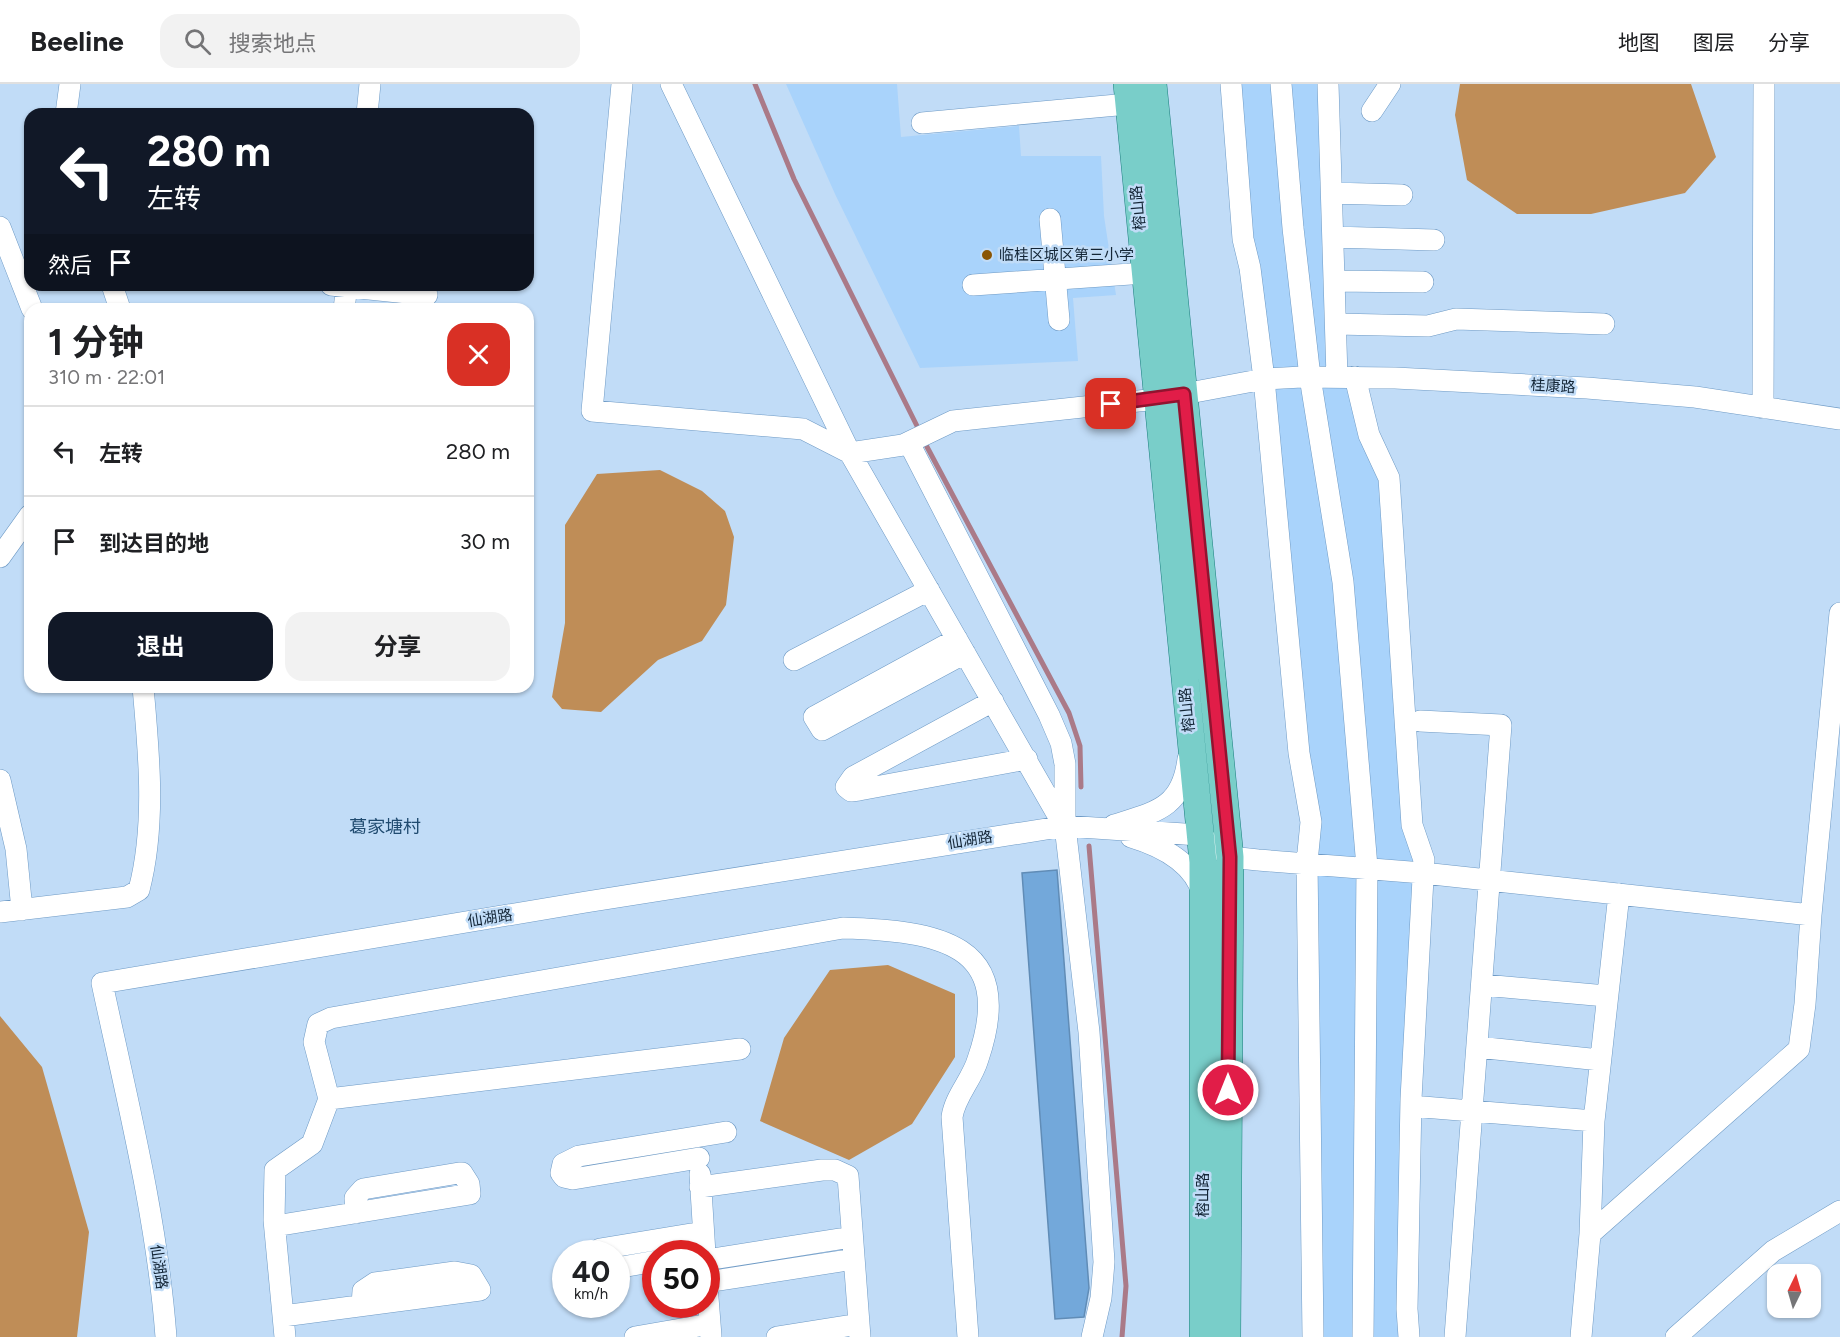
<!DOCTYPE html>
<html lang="zh">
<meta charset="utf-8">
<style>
:root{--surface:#fff;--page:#f2f2f2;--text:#202124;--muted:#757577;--line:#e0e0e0;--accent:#111827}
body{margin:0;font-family:Figtree,"Noto Sans SC",sans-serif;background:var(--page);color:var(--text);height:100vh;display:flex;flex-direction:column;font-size:22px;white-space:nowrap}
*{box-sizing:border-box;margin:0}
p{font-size:20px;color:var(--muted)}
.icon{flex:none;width:33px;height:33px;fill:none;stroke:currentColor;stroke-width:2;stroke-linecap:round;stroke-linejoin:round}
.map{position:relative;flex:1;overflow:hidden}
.details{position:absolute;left:24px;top:219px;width:510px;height:390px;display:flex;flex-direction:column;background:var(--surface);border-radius:18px;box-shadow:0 2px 4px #0004}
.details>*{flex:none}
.banner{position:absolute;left:24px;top:24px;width:510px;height:183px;border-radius:18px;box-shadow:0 2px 4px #0004;background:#111827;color:#fff;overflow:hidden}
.needle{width:39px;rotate:5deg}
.buttons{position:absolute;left:1767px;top:1180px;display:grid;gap:12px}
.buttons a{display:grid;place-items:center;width:54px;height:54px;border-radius:12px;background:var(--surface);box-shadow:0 2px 4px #0004;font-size:30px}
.speed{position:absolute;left:552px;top:1156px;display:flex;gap:12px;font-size:30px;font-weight:700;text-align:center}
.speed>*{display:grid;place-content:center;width:78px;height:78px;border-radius:50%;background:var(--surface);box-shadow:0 2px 4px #0004;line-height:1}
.speed small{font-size:15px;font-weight:400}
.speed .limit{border:9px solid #d22;background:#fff;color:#111}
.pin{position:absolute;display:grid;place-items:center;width:51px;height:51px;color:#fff;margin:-26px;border-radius:12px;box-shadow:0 3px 9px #0006}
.me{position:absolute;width:66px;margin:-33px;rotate:0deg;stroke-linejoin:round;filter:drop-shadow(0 0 4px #0008)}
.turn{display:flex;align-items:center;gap:21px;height:126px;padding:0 24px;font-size:27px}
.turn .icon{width:78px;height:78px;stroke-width:2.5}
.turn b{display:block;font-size:42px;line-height:51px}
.then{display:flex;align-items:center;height:57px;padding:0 24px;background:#0003;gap:12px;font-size:22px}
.round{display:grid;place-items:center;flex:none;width:63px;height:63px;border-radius:18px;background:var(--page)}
.head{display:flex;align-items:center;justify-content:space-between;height:102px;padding:0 24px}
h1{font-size:36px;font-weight:700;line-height:45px}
.cta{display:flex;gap:12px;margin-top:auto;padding:12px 24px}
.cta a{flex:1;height:69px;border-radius:18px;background:var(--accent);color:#fff;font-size:24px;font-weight:700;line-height:69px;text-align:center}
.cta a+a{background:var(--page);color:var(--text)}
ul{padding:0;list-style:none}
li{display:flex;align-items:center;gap:18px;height:90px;padding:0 24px;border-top:2px solid var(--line)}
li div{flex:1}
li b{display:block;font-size:22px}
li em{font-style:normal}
header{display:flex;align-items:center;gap:36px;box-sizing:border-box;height:84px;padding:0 30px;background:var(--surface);border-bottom:2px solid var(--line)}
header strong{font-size:28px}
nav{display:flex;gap:33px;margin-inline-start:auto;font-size:21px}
.search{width:420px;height:54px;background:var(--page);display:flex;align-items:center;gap:15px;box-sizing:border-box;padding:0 21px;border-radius:18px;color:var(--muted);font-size:22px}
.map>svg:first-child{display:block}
.built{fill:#a9d3fb}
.forest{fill:#bf8d57}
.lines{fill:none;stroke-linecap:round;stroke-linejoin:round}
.stream{stroke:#aa7a88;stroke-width:5}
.building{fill:#73a8da;stroke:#608cb6;stroke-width:1.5}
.minor-casing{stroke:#6e9ac5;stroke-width:22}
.major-casing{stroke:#1b7e7e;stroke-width:28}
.minor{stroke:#fff;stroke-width:21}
.major{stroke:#79cec9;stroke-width:27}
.route-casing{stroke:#92132f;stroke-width:15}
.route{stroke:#e11d48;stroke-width:10}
.poi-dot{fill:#8a5504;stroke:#c1dcf7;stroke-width:2}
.labels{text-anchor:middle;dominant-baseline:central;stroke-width:5;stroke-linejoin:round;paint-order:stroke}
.street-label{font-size:15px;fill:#132536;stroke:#c1dcf7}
.poi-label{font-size:15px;fill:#132536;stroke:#c1dcf7;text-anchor:start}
.quarter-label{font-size:18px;fill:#204b70;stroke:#c1dcf7}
</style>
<header>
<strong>Beeline</strong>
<div class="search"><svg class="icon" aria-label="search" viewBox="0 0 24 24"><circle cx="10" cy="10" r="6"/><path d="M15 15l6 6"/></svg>搜索地点</div>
<nav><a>地图</a><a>图层</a><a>分享</a></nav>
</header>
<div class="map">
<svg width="1840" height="1253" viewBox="0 0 1840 1253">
<rect width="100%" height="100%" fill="#c1dcf7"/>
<!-- built -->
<path class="built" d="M 786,0 L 897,0 L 901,53 L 1019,42 L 1021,72 L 1101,72 L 1104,132 L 1116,211 L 1073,214 L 1078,277 L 920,284 L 835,110 Z
M 1231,0 L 1328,0 L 1337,293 L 1355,293 L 1376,365 L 1414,748 L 1409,1253 L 1313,1253 L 1307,778 Z"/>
<!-- forest -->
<path class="forest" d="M 1460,0 L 1691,0 L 1716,73 L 1685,109 L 1591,130 L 1517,130 L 1467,96 L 1455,31 Z
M 660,386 L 702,407 L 725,427 L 734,453 L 726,521 L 702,557 L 658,576 L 601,628 L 562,625 L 552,613 L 565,539 L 565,441 L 597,390 Z
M 888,881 L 955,910 L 955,973 L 912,1040 L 849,1076 L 760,1037 L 784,954 L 830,886 Z
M 0,932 L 42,983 L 89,1148 L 77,1253 L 0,1253 Z"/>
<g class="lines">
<!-- stream -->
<path class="stream" d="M 755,0 L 794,95 L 919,346
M 926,361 L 1069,629 L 1080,662 L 1081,703
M 1089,762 L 1126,1202 L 1122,1253"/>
</g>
<!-- building -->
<path class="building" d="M 1057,786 L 1089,1204 L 1084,1233 L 1055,1235 L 1022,789 Z"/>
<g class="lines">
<defs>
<path id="minor" d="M 622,0 L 592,327 L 803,345 L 850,369 L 903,361 L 953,337 L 1157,315 L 1264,295 L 1302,293 L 1395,294 L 1587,304 L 1695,313 L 1840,335
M 671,0 L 850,369 L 1064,742
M 1231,0 L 1243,155 L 1250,184 L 1264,295 L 1299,669 L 1311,738 L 1307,778 L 1313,1253
M 1281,0 L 1293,144 L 1310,293 L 1343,498 L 1367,783 L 1363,1253
M 1328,0 L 1337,293
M 1372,27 L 1390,0
M 66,30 L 70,0
M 367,30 L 370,0
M 922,39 L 1128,20
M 1332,109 L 1402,111
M 1050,135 L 1059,236
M 0,143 L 32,225
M 1333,153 L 1434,156
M 1334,197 L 1423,198
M 112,201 L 120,225
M 331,201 L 427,211
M 973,201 L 1145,189
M 344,225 L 347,201
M 1336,240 L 1428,242 L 1456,235 L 1604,240
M 1355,293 L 1369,351 L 1389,394 L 1412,741 L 1424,776 L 1411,1015 L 1407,1225 L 1409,1253
M 1763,324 L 1764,0
M 909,359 L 1049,631 L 1061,659 L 1065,680 L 1065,742 L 1089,948 L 1104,1178 L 1101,1214 L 1092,1253
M 0,473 L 30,431
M 957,555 L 814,633 L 822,646 L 965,569
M 794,576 L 929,506
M 993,617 L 853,693 L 846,703 L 851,707 L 859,706 L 1027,675
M 1420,637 L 1501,641 L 1455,1253
M 0,696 L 16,765 L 22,826
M 1114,741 C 1156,728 1182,724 1188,675
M 1131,753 C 1161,762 1194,778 1203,811
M 0,828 L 127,813 L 139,806 C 156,741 149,669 143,603
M 1483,901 L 1606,912
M 1477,963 L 1600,976
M 740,965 L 329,1015 L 314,958 L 318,940 L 331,934 L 843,844 C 937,847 1018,858 978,975 C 972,996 955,1012 952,1033 L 968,1253
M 1411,1022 L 1594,1037
M 699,1074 L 573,1095 L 564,1093 L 561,1089 L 563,1080 L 579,1072 L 726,1048
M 700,1090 L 705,1170
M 700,1103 L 822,1086 L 835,1086 L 848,1092 L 860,1253
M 275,1142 L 470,1110 L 469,1100 L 462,1089 L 459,1089 L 363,1105 L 355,1114 L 356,1129
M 1590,1150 L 1594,1037 L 1619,810
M 594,1170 L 600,1165 L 703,1148
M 706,1176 L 852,1153
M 616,1184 L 656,1177
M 706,1188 L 711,1252
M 707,1198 L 854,1175
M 283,1232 L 480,1206 L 471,1191 L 455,1188 L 375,1199 L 363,1207 L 362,1221
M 166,1253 C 157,1133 127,1016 102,899 L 586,818 L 1065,742 L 1199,751 L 1230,773 L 1258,776 L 1423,789 L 1811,831
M 285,1253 L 274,1136 L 275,1086 L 312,1060 L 329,1015
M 635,1253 L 710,1240
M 777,1253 L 859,1240
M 1581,1253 L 1590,1150 L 1799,965 L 1805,920 L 1811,831 L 1840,529
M 1676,1253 L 1773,1167 L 1840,1127"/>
<path id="major" d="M 1127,0 L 1203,778 L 1203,1253
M 1153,0 L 1230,773 L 1227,1253"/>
</defs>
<!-- minor casing -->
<use href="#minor" class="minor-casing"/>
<!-- major casing -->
<use href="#major" class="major-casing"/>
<!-- minor -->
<use href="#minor" class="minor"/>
<!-- major -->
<use href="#major" class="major"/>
</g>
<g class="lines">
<defs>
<path id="route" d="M 1111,320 L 1184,310 L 1230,773 L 1228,1006"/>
</defs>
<!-- route casing -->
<use href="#route" class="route-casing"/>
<!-- route -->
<use href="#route" class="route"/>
</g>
<!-- markers -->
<circle class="poi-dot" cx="987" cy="171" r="6"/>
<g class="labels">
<!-- street labels -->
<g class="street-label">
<text transform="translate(1138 124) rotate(-95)">榕山路</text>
<text transform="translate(1553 302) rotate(3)">桂康路</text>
<text transform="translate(1187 626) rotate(-96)">榕山路</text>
<text transform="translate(970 756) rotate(-9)">仙湖路</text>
<text transform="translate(490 834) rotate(-9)">仙湖路</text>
<text transform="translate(1203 1111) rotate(-90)">榕山路</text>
<text transform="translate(159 1183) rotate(82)">仙湖路</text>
</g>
<!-- poi labels -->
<g class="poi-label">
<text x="999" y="171">临桂区城区第三小学</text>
</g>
<!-- quarter labels -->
<g class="quarter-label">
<text x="385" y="743">葛家塘村</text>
</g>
</g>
</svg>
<div class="buttons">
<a><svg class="needle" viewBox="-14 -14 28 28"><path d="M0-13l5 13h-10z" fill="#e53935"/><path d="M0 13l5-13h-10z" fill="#757577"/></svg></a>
</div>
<div class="speed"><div>40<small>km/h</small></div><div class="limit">50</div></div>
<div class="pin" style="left:1111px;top:320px;background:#d93025"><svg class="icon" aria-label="arrive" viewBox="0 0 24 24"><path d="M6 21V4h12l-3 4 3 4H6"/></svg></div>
<svg class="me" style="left:1228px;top:1006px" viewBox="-20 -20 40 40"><circle r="17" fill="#e11d48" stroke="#fff" stroke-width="3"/><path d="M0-11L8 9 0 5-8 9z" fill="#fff"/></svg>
<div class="banner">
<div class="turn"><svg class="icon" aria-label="left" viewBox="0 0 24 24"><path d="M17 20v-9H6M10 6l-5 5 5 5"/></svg><div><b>280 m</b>左转</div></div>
<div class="then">然后<svg class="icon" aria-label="arrive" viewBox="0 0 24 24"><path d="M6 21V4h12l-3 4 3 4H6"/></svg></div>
</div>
<section class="details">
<div class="head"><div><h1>1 分钟</h1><p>310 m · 22:01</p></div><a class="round" style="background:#d93025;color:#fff"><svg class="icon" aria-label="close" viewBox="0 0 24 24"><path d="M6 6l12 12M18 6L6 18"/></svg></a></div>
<ul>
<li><svg class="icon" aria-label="left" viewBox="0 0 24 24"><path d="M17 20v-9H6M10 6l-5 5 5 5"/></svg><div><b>左转</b></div><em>280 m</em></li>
<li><svg class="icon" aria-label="arrive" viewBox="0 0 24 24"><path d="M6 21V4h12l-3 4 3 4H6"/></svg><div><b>到达目的地</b></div><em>30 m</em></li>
</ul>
<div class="cta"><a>退出</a><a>分享</a></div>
</section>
</div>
